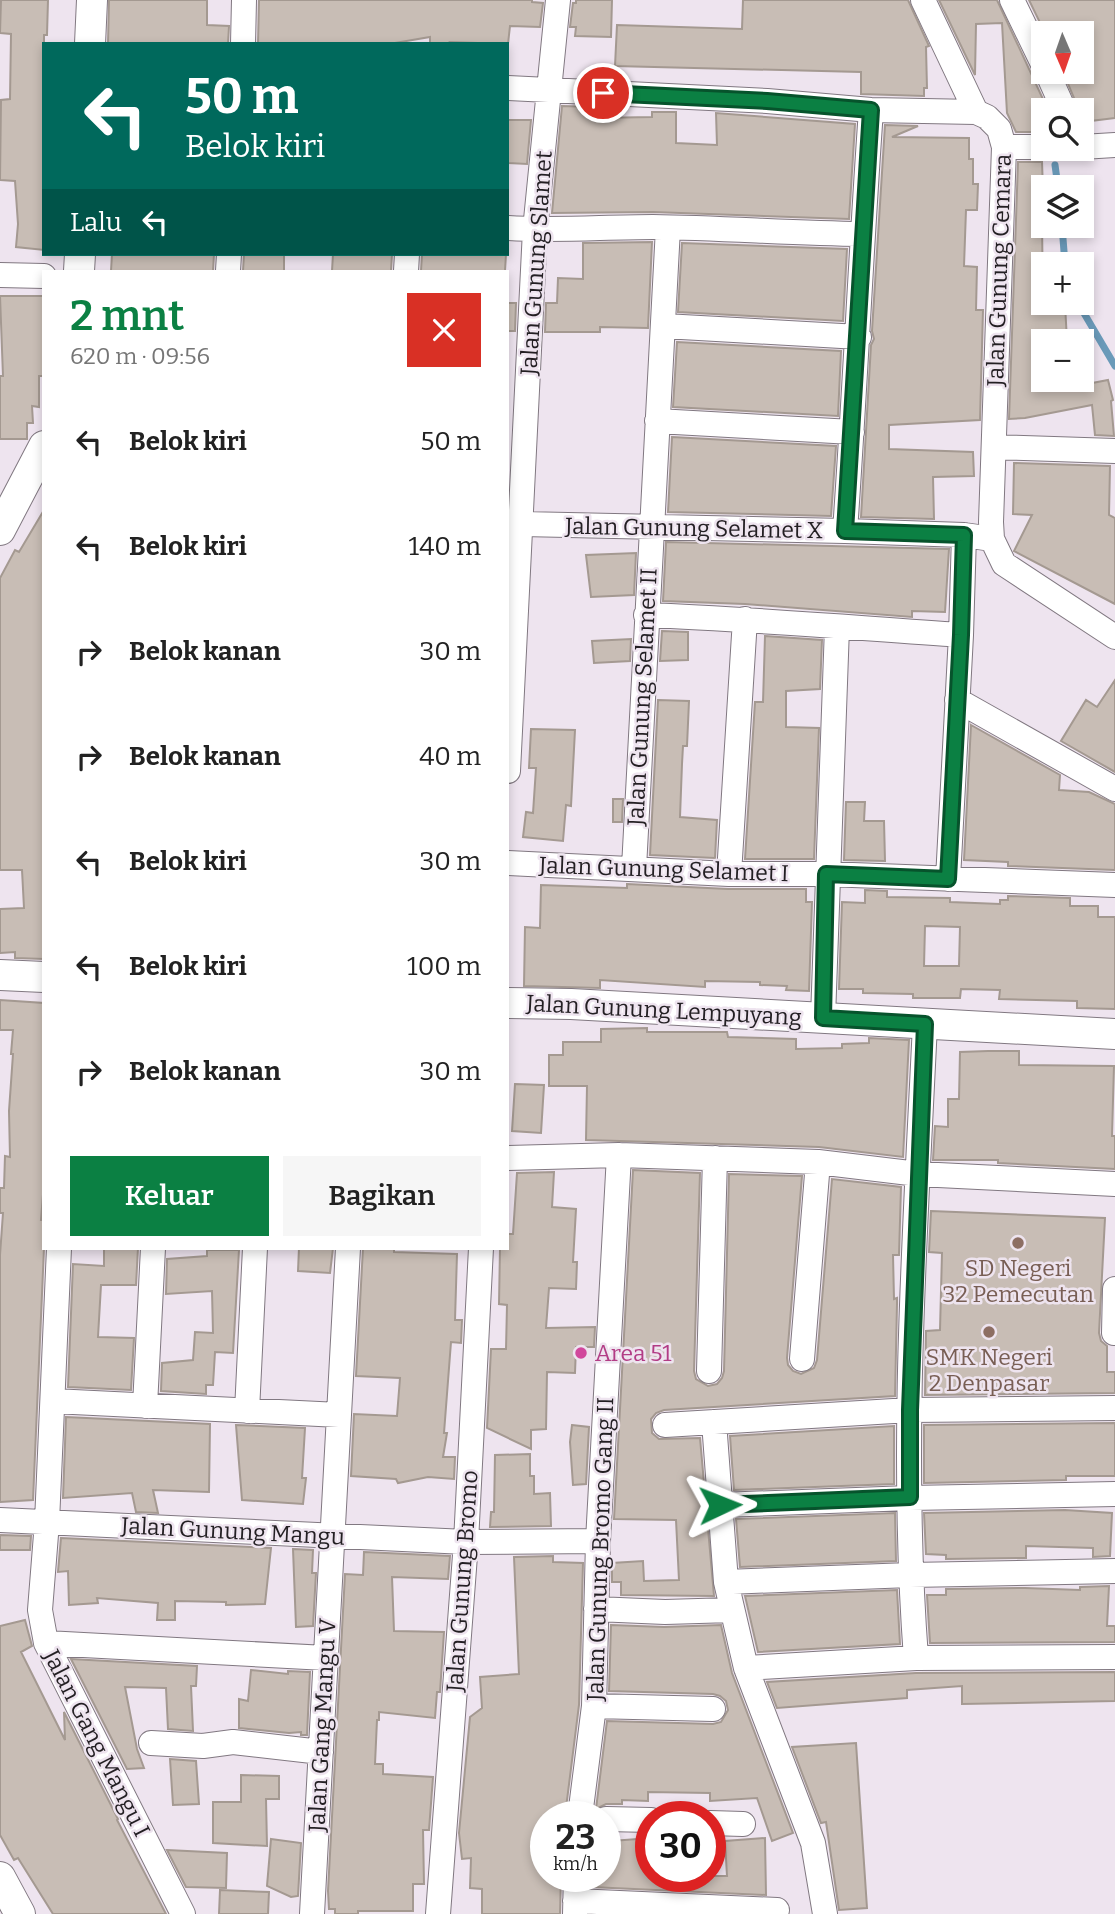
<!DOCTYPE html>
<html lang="id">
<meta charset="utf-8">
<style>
:root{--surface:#fff;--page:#f6f6f6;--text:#222;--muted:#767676;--accent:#0b8043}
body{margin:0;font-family:Bitter,serif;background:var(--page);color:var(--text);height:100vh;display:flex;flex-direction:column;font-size:26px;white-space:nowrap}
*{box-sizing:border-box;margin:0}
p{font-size:23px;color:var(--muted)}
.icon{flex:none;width:38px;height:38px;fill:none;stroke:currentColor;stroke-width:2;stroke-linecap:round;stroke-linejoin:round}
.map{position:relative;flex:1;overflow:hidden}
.panel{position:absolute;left:42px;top:270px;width:467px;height:980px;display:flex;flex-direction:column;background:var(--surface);border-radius:0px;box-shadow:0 4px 10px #0003}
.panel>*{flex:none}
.guide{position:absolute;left:42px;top:42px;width:467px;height:214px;border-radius:0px;box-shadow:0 4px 10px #0003;background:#00695c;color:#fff;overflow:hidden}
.needle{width:46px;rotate:178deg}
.buttons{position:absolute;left:1031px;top:21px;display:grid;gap:14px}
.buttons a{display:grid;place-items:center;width:63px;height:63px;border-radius:0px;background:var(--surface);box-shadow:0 4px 10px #0003;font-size:35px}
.speed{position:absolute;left:530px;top:1801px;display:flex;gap:14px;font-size:35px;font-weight:700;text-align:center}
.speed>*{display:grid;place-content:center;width:91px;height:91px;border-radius:50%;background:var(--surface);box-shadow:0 4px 10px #0003;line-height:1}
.speed small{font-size:18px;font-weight:400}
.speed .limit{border:10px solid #d22;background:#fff;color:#111}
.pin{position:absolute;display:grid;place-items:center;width:60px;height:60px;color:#fff;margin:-30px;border:4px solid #fff;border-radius:50%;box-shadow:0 2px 7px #0007}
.me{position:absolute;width:77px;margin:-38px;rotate:88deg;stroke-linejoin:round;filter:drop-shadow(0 0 5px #0008)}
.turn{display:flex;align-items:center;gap:24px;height:147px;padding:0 28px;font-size:32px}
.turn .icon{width:91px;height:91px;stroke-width:2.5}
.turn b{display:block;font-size:49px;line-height:60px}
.then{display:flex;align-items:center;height:66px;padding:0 28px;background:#0003;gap:14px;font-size:26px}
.round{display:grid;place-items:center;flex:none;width:74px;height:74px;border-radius:0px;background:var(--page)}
.headline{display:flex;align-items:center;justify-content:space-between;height:119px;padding:0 28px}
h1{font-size:42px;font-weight:600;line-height:52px;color:var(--accent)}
.button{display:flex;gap:14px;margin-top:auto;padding:14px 28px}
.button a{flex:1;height:80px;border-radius:0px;background:var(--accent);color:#fff;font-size:28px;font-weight:600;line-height:80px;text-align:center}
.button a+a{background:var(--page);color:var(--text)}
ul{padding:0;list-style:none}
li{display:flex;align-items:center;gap:21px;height:105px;padding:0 28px}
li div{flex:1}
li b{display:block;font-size:26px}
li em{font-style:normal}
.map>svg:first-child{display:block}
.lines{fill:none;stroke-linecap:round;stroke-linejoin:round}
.stream{stroke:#6a9ab9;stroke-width:7}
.building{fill:#c8bdb5;stroke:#a49991;stroke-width:2;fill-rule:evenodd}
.minor-casing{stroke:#817881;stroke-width:26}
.tertiary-casing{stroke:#817881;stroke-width:32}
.minor{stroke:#fff;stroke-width:24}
.tertiary{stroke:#fff;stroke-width:30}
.route-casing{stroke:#07532c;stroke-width:18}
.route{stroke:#0b8043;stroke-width:12}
.education-dot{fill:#8d6e63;stroke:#eee4ef;stroke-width:2.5}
.hotel-dot{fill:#d1479c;stroke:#eee4ef;stroke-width:2.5}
.labels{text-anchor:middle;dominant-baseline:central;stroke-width:5;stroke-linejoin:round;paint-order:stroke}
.street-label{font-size:23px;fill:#231f23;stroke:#eee4ef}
.education-label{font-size:23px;fill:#785e54;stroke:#eee4ef}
.hotel-label{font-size:23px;fill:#b23c85;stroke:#eee4ef;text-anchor:start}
</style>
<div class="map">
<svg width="1115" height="1914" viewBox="0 0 1115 1914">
<rect width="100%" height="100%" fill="#eee4ef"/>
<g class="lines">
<!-- stream -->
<path class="stream" d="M 1055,165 L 1058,187
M 1062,226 L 1065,264
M 1078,303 L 1115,366"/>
</g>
<!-- building -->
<path class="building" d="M 1,0 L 48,0 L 47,35 L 44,35 L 44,250 L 16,247 L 18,224 L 15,181 L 0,180 L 1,100 L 10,99 L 11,34 L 0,33 Z
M 109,0 L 207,0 L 207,25 L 229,26 L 228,44 L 108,44 Z
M 259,0 L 532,0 L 532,2 L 543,3 L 540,27 L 510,26 L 508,44 L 450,42 L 451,44 L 430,44 L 430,37 L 389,44 L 258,44 Z
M 576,0 L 612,0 L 611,37 L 575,36 L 576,27 L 570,27 L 573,3 L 576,3 Z
M 743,0 L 908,0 L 929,46 L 926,47 L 927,88 L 924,88 L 924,96 L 861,94 L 861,72 L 615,66 L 617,25 L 742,29 Z
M 939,0 L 997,0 L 1048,110 L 1043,110 L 1043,132 L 1016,132 L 1007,113 L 1002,23 L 976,24 L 975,75 Z
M 1029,0 L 1115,0 L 1115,118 L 1082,122 L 1082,110 L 1079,110 L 1063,72 L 1082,72 L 1082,33 L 1045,33 Z
M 562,106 L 595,107 L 595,118 L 652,117 L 652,112 L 676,112 L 676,143 L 717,145 L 716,113 L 855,124 L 849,219 L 653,212 L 552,213 Z
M 508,120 L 531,120 L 527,164 L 508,163 Z
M 885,125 L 918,126 L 892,137 L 969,138 L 969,159 L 973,159 L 973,184 L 978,184 L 977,210 L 966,210 L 964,266 L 977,267 L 976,310 L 983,310 L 980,420 L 889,425 L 889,449 L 973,452 L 974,476 L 933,477 L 934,519 L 861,517 L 871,345 L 874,339 L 872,331 Z
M 1018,162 L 1042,162 L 1043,190 L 1038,179 L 1040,221 L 1042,221 L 1043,305 L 1065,304 L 1067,341 L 1043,341 L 1043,380 L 1087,380 L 1087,384 L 1108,380 L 1113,400 L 1111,401 L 1114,436 L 1095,435 L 1092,405 L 1025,418 L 1009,419 Z
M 652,242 L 648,328 L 600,327 L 600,332 L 545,332 L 546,303 L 557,303 L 558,278 L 583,279 L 583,243 Z
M 682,243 L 847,249 L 843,321 L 678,312 Z
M 112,254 L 214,254 L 213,271 L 111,271 Z
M 244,254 L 284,254 L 284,271 L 243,271 Z
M 333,254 L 392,254 L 391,271 L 332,271 Z
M 422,254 L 506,254 L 505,271 L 421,271 Z
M 0,296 L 44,296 L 44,376 L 39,376 L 39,407 L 32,406 L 33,423 L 27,423 L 27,439 L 0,439 L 0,376 L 3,376 Z
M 508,303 L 516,303 L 515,331 L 508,331 Z
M 677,342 L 841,351 L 838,416 L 673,407 Z
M 672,437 L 836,446 L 831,516 L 668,512 Z
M 1014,463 L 1110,466 L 1109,515 L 1115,518 L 1115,604 L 1014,551 L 1032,515 L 1013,514 Z
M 44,510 L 44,959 L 15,958 L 15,952 L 0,953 L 0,909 L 24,908 L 22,870 L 0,870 L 0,578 L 15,550 L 19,552 Z
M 666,542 L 949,549 L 945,612 L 912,611 L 912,617 L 745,604 L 663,601 Z
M 636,553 L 634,595 L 591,597 L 586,555 Z
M 662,631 L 688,632 L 688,660 L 660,661 Z
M 765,636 L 822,640 L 820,689 L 786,691 L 786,727 L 819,728 L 814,859 L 745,859 L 755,702 L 763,702 Z
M 631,639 L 630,661 L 594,663 L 592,641 Z
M 1115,680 L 1115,772 L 1061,741 L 1086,700 L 1097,707 Z
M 658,700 L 689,701 L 687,746 L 683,746 L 682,764 L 680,817 L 717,820 L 715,858 L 650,855 Z
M 971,725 L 1060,775 L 1059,790 L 1089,792 L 1115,804 L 1115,870 L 1008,866 L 1008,862 L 964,860 Z
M 531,729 L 575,730 L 571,806 L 566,805 L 563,841 L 523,837 L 526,812 L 533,813 L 536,768 L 529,768 Z
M 613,799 L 623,799 L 622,822 L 613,822 Z
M 846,802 L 865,802 L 864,821 L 884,821 L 885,861 L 844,860 Z
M 627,884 L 728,889 L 806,889 L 806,902 L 812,902 L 809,991 L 786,990 L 787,986 L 760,985 L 760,982 L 705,981 L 705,987 L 600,980 L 600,988 L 524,986 L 525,927 L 540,928 L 541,885 L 627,888 Z
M 865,890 L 887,891 L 887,897 L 950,898 L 950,902 L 1000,904 L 1000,900 L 1008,900 L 1008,896 L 1070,898 L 1070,906 L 1098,906 L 1098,917 L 1115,917 L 1115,1009 L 1077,1008 L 1077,1001 L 999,999 L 1000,990 L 961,989 L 960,998 L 913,998 L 913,994 L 863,993 L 863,989 L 839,989 L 842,902 L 865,903 ZM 925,926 L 960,927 L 959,966 L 924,966 Z
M 0,1000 L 44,1003 L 44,1182 L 41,1220 L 44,1220 L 44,1248 L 33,1500 L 0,1502 L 0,1255 L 3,1213 L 0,1213 L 0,1188 L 4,1188 L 5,1156 L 10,1157 L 9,1111 L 13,1054 L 11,1054 L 13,1030 L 0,1030 Z
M 647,1028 L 647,1032 L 727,1032 L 728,1037 L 796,1039 L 796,1049 L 842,1048 L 842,1044 L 869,1043 L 869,1038 L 909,1040 L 903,1157 L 819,1147 L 586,1140 L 587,1086 L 549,1086 L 549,1055 L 563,1055 L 563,1042 L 601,1042 L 601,1029 Z
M 988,1051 L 1019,1051 L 1019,1065 L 1114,1066 L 1112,1136 L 1115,1136 L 1115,1169 L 998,1163 L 998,1160 L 933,1160 L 935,1126 L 948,1127 L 948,1099 L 959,1099 L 960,1052 Z
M 515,1084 L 544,1085 L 541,1133 L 512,1131 Z
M 633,1170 L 700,1173 L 694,1371 L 696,1379 L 708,1386 L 717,1384 L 722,1378 L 724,1371 L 729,1174 L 802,1176 L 787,1358 L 788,1365 L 793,1371 L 801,1374 L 814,1368 L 817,1360 L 832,1179 L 901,1187 L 899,1255 L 893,1255 L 894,1299 L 897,1298 L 897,1304 L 895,1396 L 664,1410 L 656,1413 L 651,1419 L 652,1433 L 659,1439 L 700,1438 L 714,1596 L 621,1595 L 621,1582 L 612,1582 L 612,1563 L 643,1561 L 644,1581 L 679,1580 L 676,1520 L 614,1519 Z
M 554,1172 L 552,1207 L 576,1209 L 573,1262 L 577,1262 L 576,1289 L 549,1288 L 546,1328 L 595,1327 L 594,1347 L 576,1347 L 575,1373 L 547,1372 L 546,1429 L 531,1430 L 531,1449 L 487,1428 L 491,1349 L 506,1349 L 507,1305 L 499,1304 L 500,1248 L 508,1248 L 508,1234 L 513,1234 L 517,1173 Z
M 931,1211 L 1105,1218 L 1099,1333 L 1101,1341 L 1107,1346 L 1107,1372 L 1115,1372 L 1115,1393 L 925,1395 L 926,1331 L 940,1330 L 942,1253 L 929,1252 Z
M 104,1248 L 138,1248 L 136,1285 L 101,1285 L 98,1337 L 134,1338 L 131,1390 L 68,1387 L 73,1264 L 104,1266 Z
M 299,1248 L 333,1248 L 330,1273 L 298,1271 Z
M 363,1248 L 394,1248 L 394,1252 L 457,1254 L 455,1320 L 462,1320 L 461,1343 L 451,1342 L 444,1433 L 447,1433 L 443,1457 L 455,1457 L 454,1479 L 428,1477 L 398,1483 L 396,1479 L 351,1476 L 354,1414 L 397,1416 L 400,1378 L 356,1376 Z
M 207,1250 L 239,1250 L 233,1353 L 215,1352 L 213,1385 L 206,1385 L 206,1394 L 161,1391 L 162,1363 L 193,1360 L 195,1332 L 213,1333 L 212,1291 L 166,1294 L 167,1259 L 207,1256 Z
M 66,1417 L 210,1424 L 209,1492 L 153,1490 L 158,1513 L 136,1512 L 132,1493 L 63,1498 Z
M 1115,1423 L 1115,1476 L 1066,1476 L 1066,1480 L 924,1483 L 924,1425 Z
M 236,1425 L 305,1428 L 302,1478 L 306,1478 L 303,1504 L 242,1500 Z
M 572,1425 L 589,1427 L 586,1484 L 573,1485 L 570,1442 Z
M 894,1426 L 894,1484 L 734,1490 L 730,1436 Z
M 530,1454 L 530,1476 L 534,1476 L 534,1494 L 550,1493 L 551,1526 L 490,1527 L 491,1512 L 494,1512 L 495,1455 Z
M 1065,1510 L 1112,1513 L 1110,1556 L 1093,1557 L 1093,1548 L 1026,1546 L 1026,1558 L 946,1559 L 946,1555 L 926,1554 L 924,1513 Z
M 895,1513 L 896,1561 L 740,1567 L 736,1519 Z
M 0,1535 L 31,1536 L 30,1550 L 0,1550 Z
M 61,1538 L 271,1548 L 265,1604 L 226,1605 L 226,1602 L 175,1601 L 175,1620 L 157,1620 L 158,1603 L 97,1598 L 98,1603 L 69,1605 L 68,1571 L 58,1572 Z
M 293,1549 L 313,1550 L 312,1573 L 316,1573 L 313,1626 L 296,1627 Z
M 364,1552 L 450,1556 L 448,1579 L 392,1577 L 394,1631 L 444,1632 L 440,1692 L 437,1692 L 435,1718 L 379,1712 L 379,1720 L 377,1720 L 375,1764 L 383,1764 L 383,1774 L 433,1777 L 429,1830 L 423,1830 L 424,1884 L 413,1884 L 413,1911 L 358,1911 L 358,1914 L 335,1914 L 335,1909 L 329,1909 L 328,1891 L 345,1574 L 363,1575 Z
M 553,1556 L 553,1562 L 583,1563 L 579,1705 L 565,1816 L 546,1816 L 546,1876 L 561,1876 L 560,1914 L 482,1914 L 482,1889 L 470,1888 L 471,1858 L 462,1859 L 459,1833 L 470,1717 L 482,1708 L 480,1677 L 519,1674 L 514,1557 Z
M 1109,1586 L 1107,1626 L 1115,1626 L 1115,1642 L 930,1643 L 927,1595 L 946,1595 L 946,1589 L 1025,1588 L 1080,1590 L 1080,1587 Z
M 897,1590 L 900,1644 L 758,1652 L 745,1596 Z
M 25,1620 L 32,1646 L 21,1652 L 65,1740 L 64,1712 L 118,1819 L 117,1820 L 166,1914 L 53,1914 L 18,1858 L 14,1860 L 0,1835 L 0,1626 Z
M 611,1625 L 664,1627 L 721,1625 L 732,1673 L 793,1833 L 772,1841 L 757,1798 L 710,1801 L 710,1793 L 648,1792 L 648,1801 L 622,1800 L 622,1804 L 606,1804 L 596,1809 L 607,1721 L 713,1724 L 721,1722 L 728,1710 L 726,1701 L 720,1696 L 713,1694 L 609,1691 Z
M 71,1659 L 197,1666 L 196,1686 L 191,1686 L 193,1731 L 168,1729 L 166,1688 L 125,1687 L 137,1749 L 144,1768 L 127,1769 Z
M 251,1670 L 288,1674 L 288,1671 L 310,1672 L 307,1735 L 301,1735 L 301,1732 L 289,1733 L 239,1728 L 239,1699 L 248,1701 Z
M 1115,1672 L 1115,1701 L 962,1704 L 962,1686 L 907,1690 L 907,1698 L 777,1708 L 767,1682 L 916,1673 Z
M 856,1743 L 867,1908 L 839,1910 L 826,1822 L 821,1823 L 792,1747 Z
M 170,1759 L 196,1761 L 199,1804 L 173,1805 Z
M 241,1775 L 279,1776 L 279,1799 L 266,1799 L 267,1846 L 213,1843 L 213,1802 L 241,1802 Z
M 650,1838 L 651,1876 L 727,1876 L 725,1841 L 765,1838 L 766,1895 L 591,1887 L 591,1876 L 606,1876 L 606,1852 L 612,1852 L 612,1841 Z
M 271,1839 L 301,1843 L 298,1896 L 291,1897 L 267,1886 Z
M 167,1850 L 227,1853 L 226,1888 L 186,1887 Z
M 220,1890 L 269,1892 L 268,1914 L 219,1914 Z"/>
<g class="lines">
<defs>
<path id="minor" d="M 923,0 L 976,112
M 1012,0 L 1043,64
M 243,44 L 244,0
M 1047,72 L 1064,110
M 508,88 L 767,101 L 871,110 L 976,112 L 987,117 L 999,129 L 1004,147 L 991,522 L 992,539 L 1004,564 L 1115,637
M 1004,147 L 1043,147
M 1082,147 L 1115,145
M 508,228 C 556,231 604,227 653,227 C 722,228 792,233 862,234
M 228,271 L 229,254
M 406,271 L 407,254
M 0,275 L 44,276
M 664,326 L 859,337
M 657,421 L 852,432
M 994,447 L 1115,451
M 522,524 L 845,531 L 964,535 L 992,539
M 845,531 C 855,390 861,250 871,110
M 646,615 C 752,619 856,628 961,635
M 957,700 L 1115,789
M 508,771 L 535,230 L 558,0
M 508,863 L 729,874 L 826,874 L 1115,885
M 634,868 L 668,228
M 729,874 L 745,619
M 948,879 L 961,635 L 964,535
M 823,1018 L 837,627
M 508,1158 L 619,1155 L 818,1162 L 918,1174 L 1115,1184
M 59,1248 L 47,1522 L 40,1610 L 46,1643 L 183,1914
M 1114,1333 L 1115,1289
M 802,1359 L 818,1162
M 709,1371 L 715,1158
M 53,1401 L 339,1415
M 145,1406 L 153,1248
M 247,1411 L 255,1248
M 714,1422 L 726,1582 L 746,1668 L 813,1843 L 825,1914
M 665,1425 L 910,1410 L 1115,1408
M 720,1505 L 910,1498 L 1115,1494
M 0,1520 L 466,1542 L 598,1541
M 726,1582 L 910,1575 L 1115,1571
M 596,1609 L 665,1612 L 732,1610
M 46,1643 L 326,1658
M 916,1658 C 900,1448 915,1235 925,1024
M 746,1668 L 916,1658 L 1115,1657
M 594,1706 L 713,1709
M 151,1743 L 203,1746 L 233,1742 L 321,1752
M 580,1816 L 594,1706 L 598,1541 L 619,1155
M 606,1819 L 651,1820
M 710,1823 L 743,1824
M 575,1901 L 777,1910
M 312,1914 L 348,1248
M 438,1914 L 466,1542 L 481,1248
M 575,1914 L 576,1876"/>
<path id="tertiary" d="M 90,44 L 92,0
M 79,271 L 80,254
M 0,530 L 44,446
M 0,975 L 44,977
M 508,1003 L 571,1004 L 1115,1034
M 0,1877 L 20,1914"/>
</defs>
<!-- minor casing -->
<use href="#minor" class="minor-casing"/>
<!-- tertiary casing -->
<use href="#tertiary" class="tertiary-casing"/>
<!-- minor -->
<use href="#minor" class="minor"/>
<!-- tertiary -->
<use href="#tertiary" class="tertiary"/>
</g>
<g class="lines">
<defs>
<path id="route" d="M 603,93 L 767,101 L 871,110 C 862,250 855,390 845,531 L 964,535 L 961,635 L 948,879 L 826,874 L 823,1018 L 925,1024 L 910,1410 L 910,1497 L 720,1505"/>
</defs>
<!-- route casing -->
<use href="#route" class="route-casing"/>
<!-- route -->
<use href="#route" class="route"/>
</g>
<!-- markers -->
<g class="education-dot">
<circle cx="1018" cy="1243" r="7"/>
<circle cx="989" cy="1332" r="7"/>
</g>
<circle class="hotel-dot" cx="581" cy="1353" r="7"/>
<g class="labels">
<!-- street labels -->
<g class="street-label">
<text transform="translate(536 263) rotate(-86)">Jalan Gunung Slamet</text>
<text transform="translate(999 270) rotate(-88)">Jalan Gunung Cemara</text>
<text transform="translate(694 528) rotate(1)">Jalan Gunung Selamet X</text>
<text transform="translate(642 697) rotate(-87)">Jalan Gunung Selamet II</text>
<text transform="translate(664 869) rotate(2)">Jalan Gunung Selamet I</text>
<text transform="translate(664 1010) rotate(3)">Jalan Gunung Lempuyang</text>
<text transform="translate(233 1531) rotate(3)">Jalan Gunung Mangu</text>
<text transform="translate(600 1549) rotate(-88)">Jalan Gunung Bromo Gang II</text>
<text transform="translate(462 1581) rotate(-86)">Jalan Gunung Bromo</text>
<text transform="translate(322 1725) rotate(-87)">Jalan Gang Mangu V</text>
<text transform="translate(97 1743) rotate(63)">Jalan Gang Mangu I</text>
</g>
<!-- education labels -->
<g class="education-label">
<text x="1018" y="1268">SD Negeri<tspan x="1018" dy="26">32 Pemecutan</tspan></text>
<text x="989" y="1357">SMK Negeri<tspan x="989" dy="26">2 Denpasar</tspan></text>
</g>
<!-- hotel labels -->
<g class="hotel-label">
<text x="595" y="1353">Area 51</text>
</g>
</g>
</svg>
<div class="buttons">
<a><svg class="needle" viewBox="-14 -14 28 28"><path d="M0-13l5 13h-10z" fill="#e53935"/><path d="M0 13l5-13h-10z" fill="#767676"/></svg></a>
<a><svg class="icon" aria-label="search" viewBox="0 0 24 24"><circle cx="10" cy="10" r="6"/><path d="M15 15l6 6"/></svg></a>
<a><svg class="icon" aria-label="layers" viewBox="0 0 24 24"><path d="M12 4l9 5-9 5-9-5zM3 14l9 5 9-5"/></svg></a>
<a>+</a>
<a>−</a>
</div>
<div class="speed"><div>23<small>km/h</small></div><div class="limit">30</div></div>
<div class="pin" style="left:603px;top:93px;background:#d93025"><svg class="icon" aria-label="arrive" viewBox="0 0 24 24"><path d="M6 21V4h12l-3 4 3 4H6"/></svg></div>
<svg class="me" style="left:720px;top:1505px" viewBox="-20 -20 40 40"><path d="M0-17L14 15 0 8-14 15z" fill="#0b8043" stroke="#fff" stroke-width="4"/></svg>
<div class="guide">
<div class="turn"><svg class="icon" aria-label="left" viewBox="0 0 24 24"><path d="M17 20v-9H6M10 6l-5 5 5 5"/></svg><div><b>50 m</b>Belok kiri</div></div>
<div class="then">Lalu<svg class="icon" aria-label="left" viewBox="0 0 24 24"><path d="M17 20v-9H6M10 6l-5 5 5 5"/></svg></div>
</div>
<section class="panel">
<div class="headline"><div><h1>2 mnt</h1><p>620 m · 09:56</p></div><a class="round" style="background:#d93025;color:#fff"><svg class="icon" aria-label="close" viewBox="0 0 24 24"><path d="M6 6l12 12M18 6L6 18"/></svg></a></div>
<ul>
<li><svg class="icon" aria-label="left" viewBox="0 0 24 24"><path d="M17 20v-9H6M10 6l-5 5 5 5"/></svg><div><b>Belok kiri</b></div><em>50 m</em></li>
<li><svg class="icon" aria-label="left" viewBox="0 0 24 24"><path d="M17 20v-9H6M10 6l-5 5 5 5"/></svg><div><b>Belok kiri</b></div><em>140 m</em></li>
<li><svg class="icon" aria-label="right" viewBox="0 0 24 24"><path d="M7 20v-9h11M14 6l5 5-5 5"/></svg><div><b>Belok kanan</b></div><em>30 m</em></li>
<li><svg class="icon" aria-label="right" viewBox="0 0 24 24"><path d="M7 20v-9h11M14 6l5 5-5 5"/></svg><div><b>Belok kanan</b></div><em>40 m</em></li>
<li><svg class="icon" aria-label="left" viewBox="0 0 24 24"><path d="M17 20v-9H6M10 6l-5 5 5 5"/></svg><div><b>Belok kiri</b></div><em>30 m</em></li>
<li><svg class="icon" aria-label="left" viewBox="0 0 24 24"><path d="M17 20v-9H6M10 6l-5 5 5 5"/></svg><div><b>Belok kiri</b></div><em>100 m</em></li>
<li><svg class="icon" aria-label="right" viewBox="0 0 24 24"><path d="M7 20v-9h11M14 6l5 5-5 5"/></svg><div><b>Belok kanan</b></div><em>30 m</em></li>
</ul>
<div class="button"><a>Keluar</a><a>Bagikan</a></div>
</section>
</div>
